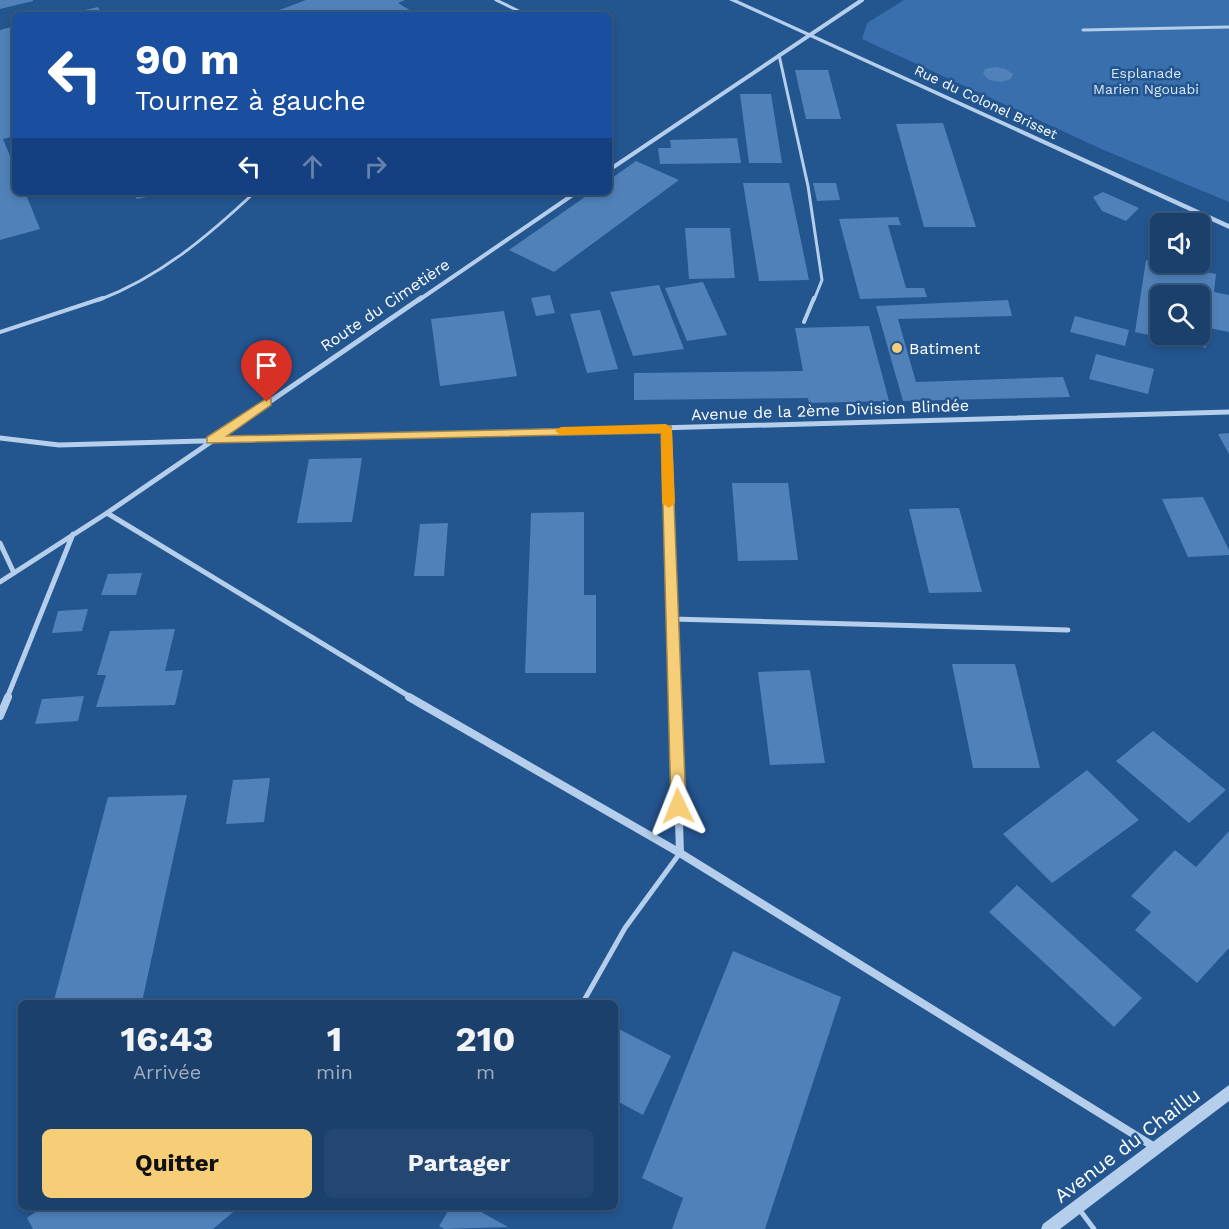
<!DOCTYPE html>
<html lang="fr">
<meta charset="utf-8">
<style>
:root{--surface:#1a406b;--page:#234771;--text:#f1f3f6;--muted:#9fafc1;--line:#38597e;--accent:#f6ce77}
body{margin:0;font-family:"Work Sans",sans-serif;background:var(--page);color:var(--text);height:100vh;display:flex;flex-direction:column;font-size:22px;white-space:nowrap}
*{box-sizing:border-box;margin:0}
p{font-size:20px;color:var(--muted)}
.icon{flex:none;width:33px;height:33px;fill:none;stroke:currentColor;stroke-width:2;stroke-linecap:round;stroke-linejoin:round}
.map{position:relative;flex:1;overflow:hidden}
.sheet{position:absolute;left:18px;top:1000px;width:600px;height:210px;display:flex;flex-direction:column;background:var(--surface);border-radius:9px;box-shadow:0 3px 9px #0003,0 0 0 2px var(--line)}
.sheet>*{flex:none}
.banner{position:absolute;left:12px;top:12px;width:600px;height:183px;border-radius:9px;box-shadow:0 3px 9px #0003,0 0 0 2px var(--line);background:#1a4fa0;color:#fff;overflow:hidden}
.fabs{position:absolute;left:1150px;top:213px;display:grid;gap:12px}
.fabs a{display:grid;place-items:center;width:60px;height:60px;border-radius:9px;background:var(--surface);box-shadow:0 3px 9px #0003,0 0 0 2px var(--line);font-size:30px}
.pin{position:absolute;display:grid;place-items:center;width:51px;height:51px;color:#fff;margin:-62px -26px;border-radius:50% 50% 50% 0;rotate:-45deg;box-shadow:0 0 6px #0007}
.pin .icon{rotate:45deg}
.me{position:absolute;width:66px;margin:-33px;rotate:358deg;stroke-linejoin:round;filter:drop-shadow(0 0 4px #0008)}
.turn{display:flex;align-items:center;gap:21px;height:126px;padding:0 24px;font-size:27px}
.turn .icon{width:78px;height:78px;stroke-width:2.5}
.turn b{display:block;font-size:42px;line-height:51px}
.lanes{display:flex;align-items:center;height:57px;padding:0 24px;background:#0003;justify-content:center;gap:30px;direction:ltr}
.lanes .off{opacity:.35}
.eta{display:flex;justify-content:space-evenly;align-items:center;height:102px;text-align:center}
.eta b{font-size:36px;font-weight:700;line-height:42px}
.action{display:flex;gap:12px;margin-top:auto;padding:12px 24px}
.action a{flex:1;height:69px;border-radius:9px;background:var(--accent);color:#111;font-size:24px;font-weight:700;line-height:69px;text-align:center}
.action a+a{background:var(--page);color:var(--text)}
.map>svg:first-child{display:block}
.green{fill:#386fac}
.building{fill:#5081b8;fill-rule:evenodd}
.lines{fill:none;stroke-linecap:round;stroke-linejoin:round}
.service-far2{stroke:#b4ceec;stroke-width:3}
.service-far1{stroke:#b4ceec;stroke-width:4}
.service{stroke:#b4ceec;stroke-width:5}
.minor-far2{stroke:#b4ceec;stroke-width:4}
.minor-far1{stroke:#b4ceec;stroke-width:5}
.minor{stroke:#b4ceec;stroke-width:8}
.tertiary{fill:#b4ceec;fill-rule:evenodd}
.route{fill:#f6ce77;stroke:#a0864d;stroke-width:1.5}
.slow{fill:#f59e0b}
.poi-dot{fill:#f6ce77;stroke:#23558f;stroke-width:2}
.labels{text-anchor:middle;dominant-baseline:central;stroke-width:5;stroke-linejoin:round;paint-order:stroke}
.far-park-label{font-size:14px;fill:#d8e8f9;stroke:#23558f}
.far-street-label{font-size:14px;fill:#fff;stroke:#23558f}
.street-label{font-size:16px;fill:#fff;stroke:#23558f}
.poi-label{font-size:16px;fill:#fff;stroke:#23558f;text-anchor:start}
.near-street-label{font-size:20px;fill:#fff;stroke:#23558f}
</style>
<div class="map">
<svg width="1229" height="1229" viewBox="0 0 1229 1229">
<rect width="100%" height="100%" fill="#23558f"/>
<!-- green -->
<path class="green" d="M 904,0 L 1229,0 L 1229,202 L 1106,151 L 862,39 L 867,23 Z"/>
<!-- building -->
<path class="building" d="M 0,0 L 33,0 L 33,1 L 0,9 Z
M 306,0 L 405,0 L 398,3 L 418,15 L 266,15 Z
M 98,7 L 103,15 L 67,15 L 67,14 Z
M 15,26 L 15,136 L 3,139 L 15,168 L 15,192 L 25,192 L 40,229 L 0,240 L 0,30 Z
M 995,67 L 1006,69 L 1013,74 L 1011,79 L 1001,82 L 989,80 L 983,74 L 985,69 Z
M 795,70 L 828,70 L 841,119 L 806,119 Z
M 740,94 L 771,94 L 782,163 L 749,163 Z
M 943,123 L 976,227 L 924,227 L 896,124 Z
M 737,138 L 741,163 L 660,164 L 658,148 L 671,148 L 670,140 Z
M 636,161 L 679,180 L 554,272 L 509,250 L 592,192 L 609,192 L 609,180 Z
M 743,183 L 789,183 L 809,280 L 759,281 Z
M 813,183 L 836,183 L 840,200 L 817,201 Z
M 133,192 L 166,192 L 166,193 L 137,199 Z
M 1103,192 L 1139,208 L 1126,221 L 1102,211 L 1093,197 Z
M 898,217 L 901,225 L 888,225 L 906,288 L 924,288 L 927,297 L 860,299 L 839,219 Z
M 685,228 L 730,228 L 735,278 L 689,279 Z
M 1146,260 L 1216,274 L 1214,292 L 1229,295 L 1229,332 L 1209,328 L 1206,348 L 1135,332 ZM 1161,296 L 1200,296 L 1200,334 L 1161,334 Z
M 703,282 L 727,335 L 687,341 L 665,288 Z
M 659,285 L 684,349 L 633,356 L 610,292 Z
M 550,295 L 555,313 L 536,316 L 531,298 Z
M 1008,300 L 1012,316 L 898,319 L 916,382 L 1063,377 L 1070,397 L 903,401 L 876,306 Z
M 600,310 L 618,369 L 587,373 L 570,314 Z
M 504,311 L 517,376 L 440,386 L 431,319 Z
M 1075,316 L 1129,330 L 1125,346 L 1070,332 Z
M 869,326 L 889,401 L 809,403 L 808,398 L 634,400 L 634,373 L 803,371 L 795,328 Z
M 1096,354 L 1154,369 L 1148,394 L 1089,379 Z
M 1229,433 L 1229,454 L 1218,434 Z
M 362,458 L 352,522 L 297,523 L 309,459 Z
M 732,483 L 788,483 L 798,560 L 738,561 Z
M 1203,497 L 1229,550 L 1229,555 L 1188,557 L 1162,499 Z
M 959,508 L 982,592 L 929,593 L 909,509 Z
M 584,512 L 584,595 L 596,595 L 596,673 L 525,673 L 531,513 Z
M 448,523 L 444,576 L 414,576 L 420,524 Z
M 142,573 L 136,595 L 101,595 L 108,574 Z
M 88,609 L 82,631 L 52,633 L 58,611 Z
M 175,629 L 165,671 L 183,670 L 175,705 L 96,707 L 106,675 L 97,675 L 110,631 Z
M 952,664 L 1015,664 L 1040,768 L 973,768 Z
M 810,670 L 825,763 L 770,765 L 758,672 Z
M 84,696 L 78,721 L 35,724 L 42,699 Z
M 1153,731 L 1226,790 L 1189,823 L 1116,761 Z
M 1087,770 L 1139,820 L 1052,883 L 1003,834 Z
M 270,778 L 264,822 L 226,824 L 233,780 Z
M 187,795 L 142,1002 L 53,1004 L 108,797 Z
M 1229,831 L 1229,948 L 1197,983 L 1135,930 L 1151,912 L 1131,896 L 1175,850 L 1196,867 Z
M 1017,885 L 1142,998 L 1114,1027 L 989,912 Z
M 733,951 L 841,997 L 765,1229 L 672,1229 L 683,1198 L 642,1178 Z
M 615,1027 L 671,1056 L 643,1115 L 615,1100 Z
M 41,1208 L 238,1208 L 213,1229 L 33,1229 L 27,1218 Z
M 450,1208 L 474,1208 L 508,1227 L 444,1229 L 439,1226 Z"/>
<g class="lines">
<!-- service-far2 -->
<path class="service-far2" d="M 496,0 L 527,15
M 1083,30 L 1229,27
M 779,55 L 808,186 L 822,280 L 814,300
M 99,300 C 160,277 208,236 255,192"/>
<!-- service-far1 -->
<path class="service-far1" d="M 804,322 L 814,298
M 0,332 L 103,298"/>
<!-- service -->
<path class="service" d="M 582,1004 L 625,928 L 680,853
M 1079,1209 L 1094,1229"/>
<!-- minor-far2 -->
<path class="minor-far2" d="M 609,170 L 862,0
M 419,300 L 577,192"/>
<!-- minor-far1 -->
<path class="minor-far1" d="M 666,429 L 675,698
M 0,438 L 59,445 L 1229,412
M 107,513 L 412,698
M 0,543 L 14,573
M 0,582 L 107,513 L 421,298
M 672,619 L 1068,630
M 7,698 L 73,534"/>
<!-- minor -->
<path class="minor" d="M 409,697 L 680,853 L 1156,1148
M 675,697 L 680,853
M 0,716 L 8,697"/>
<!-- tertiary -->
<path class="tertiary" d="M 729,0 L 737,0 L 1229,224 L 1229,229 Z
M 1229,1085 L 1229,1101 L 1060,1229 L 1041,1229 L 1043,1224 Z"/>
</g>
<!-- route -->
<path class="route" d="M 267,398 L 271,399 L 271,405 L 227,436 L 671,426 L 686,806 L 684,811 L 678,813 L 673,811 L 671,806 L 661,433 L 207,443 L 207,437 Z"/>
<!-- slow -->
<path class="slow" d="M 666,424 L 672,429 L 675,503 L 669,508 L 662,503 L 661,433 L 561,435 L 555,431 L 561,427 Z"/>
<!-- markers -->
<circle class="poi-dot" cx="897" cy="348" r="6"/>
<g class="labels">
<!-- far-park labels -->
<g class="far-park-label">
<text x="1146" y="73">Esplanade<tspan x="1146" dy="16">Marien Ngouabi</tspan></text>
</g>
<!-- far-street labels -->
<g class="far-street-label">
<text transform="translate(986 102) rotate(25)">Rue du Colonel Brisset</text>
</g>
<!-- street labels -->
<g class="street-label">
<text transform="translate(385 305) rotate(-34)">Route du Cimetière</text>
<text transform="translate(830 410) rotate(-2)">Avenue de la 2ème Division Blindée</text>
</g>
<!-- poi labels -->
<g class="poi-label">
<text x="909" y="348">Batiment</text>
</g>
<!-- near-street labels -->
<g class="near-street-label">
<text transform="translate(1127 1145) rotate(-37)">Avenue du Chaillu</text>
</g>
</g>
</svg>
<div class="fabs">
<a><svg class="icon" aria-label="sound" viewBox="0 0 24 24"><path d="M4 9h4l5-4v14l-5-4H4zM17 9q2 3 0 6"/></svg></a>
<a><svg class="icon" aria-label="search" viewBox="0 0 24 24"><circle cx="10" cy="10" r="6"/><path d="M15 15l6 6"/></svg></a>
</div>
<div class="pin" style="left:267px;top:402px;background:#d93025"><svg class="icon" aria-label="arrive" viewBox="0 0 24 24"><path d="M6 21V4h12l-3 4 3 4H6"/></svg></div>
<svg class="me" style="left:678px;top:806px" viewBox="-20 -20 40 40"><path d="M0-17L14 15 0 8-14 15z" fill="#f6ce77" stroke="#fff" stroke-width="4"/></svg>
<div class="banner">
<div class="turn"><svg class="icon" aria-label="left" viewBox="0 0 24 24"><path d="M17 20v-9H6M10 6l-5 5 5 5"/></svg><div><b>90 m</b>Tournez à gauche</div></div>
<div class="lanes"><svg class="icon" aria-label="left" viewBox="0 0 24 24"><path d="M17 20v-9H6M10 6l-5 5 5 5"/></svg><svg class="icon off" aria-label="ahead" viewBox="0 0 24 24"><path d="M12 20V5M6 11l6-6 6 6"/></svg><svg class="icon off" aria-label="right" viewBox="0 0 24 24"><path d="M7 20v-9h11M14 6l5 5-5 5"/></svg></div>
</div>
<section class="sheet">
<div class="eta">
<div><b>16:43</b><p>Arrivée</p></div>
<div><b>1</b><p>min</p></div>
<div><b>210</b><p>m</p></div>
</div>
<div class="action"><a>Quitter</a><a>Partager</a></div>
</section>
</div>
